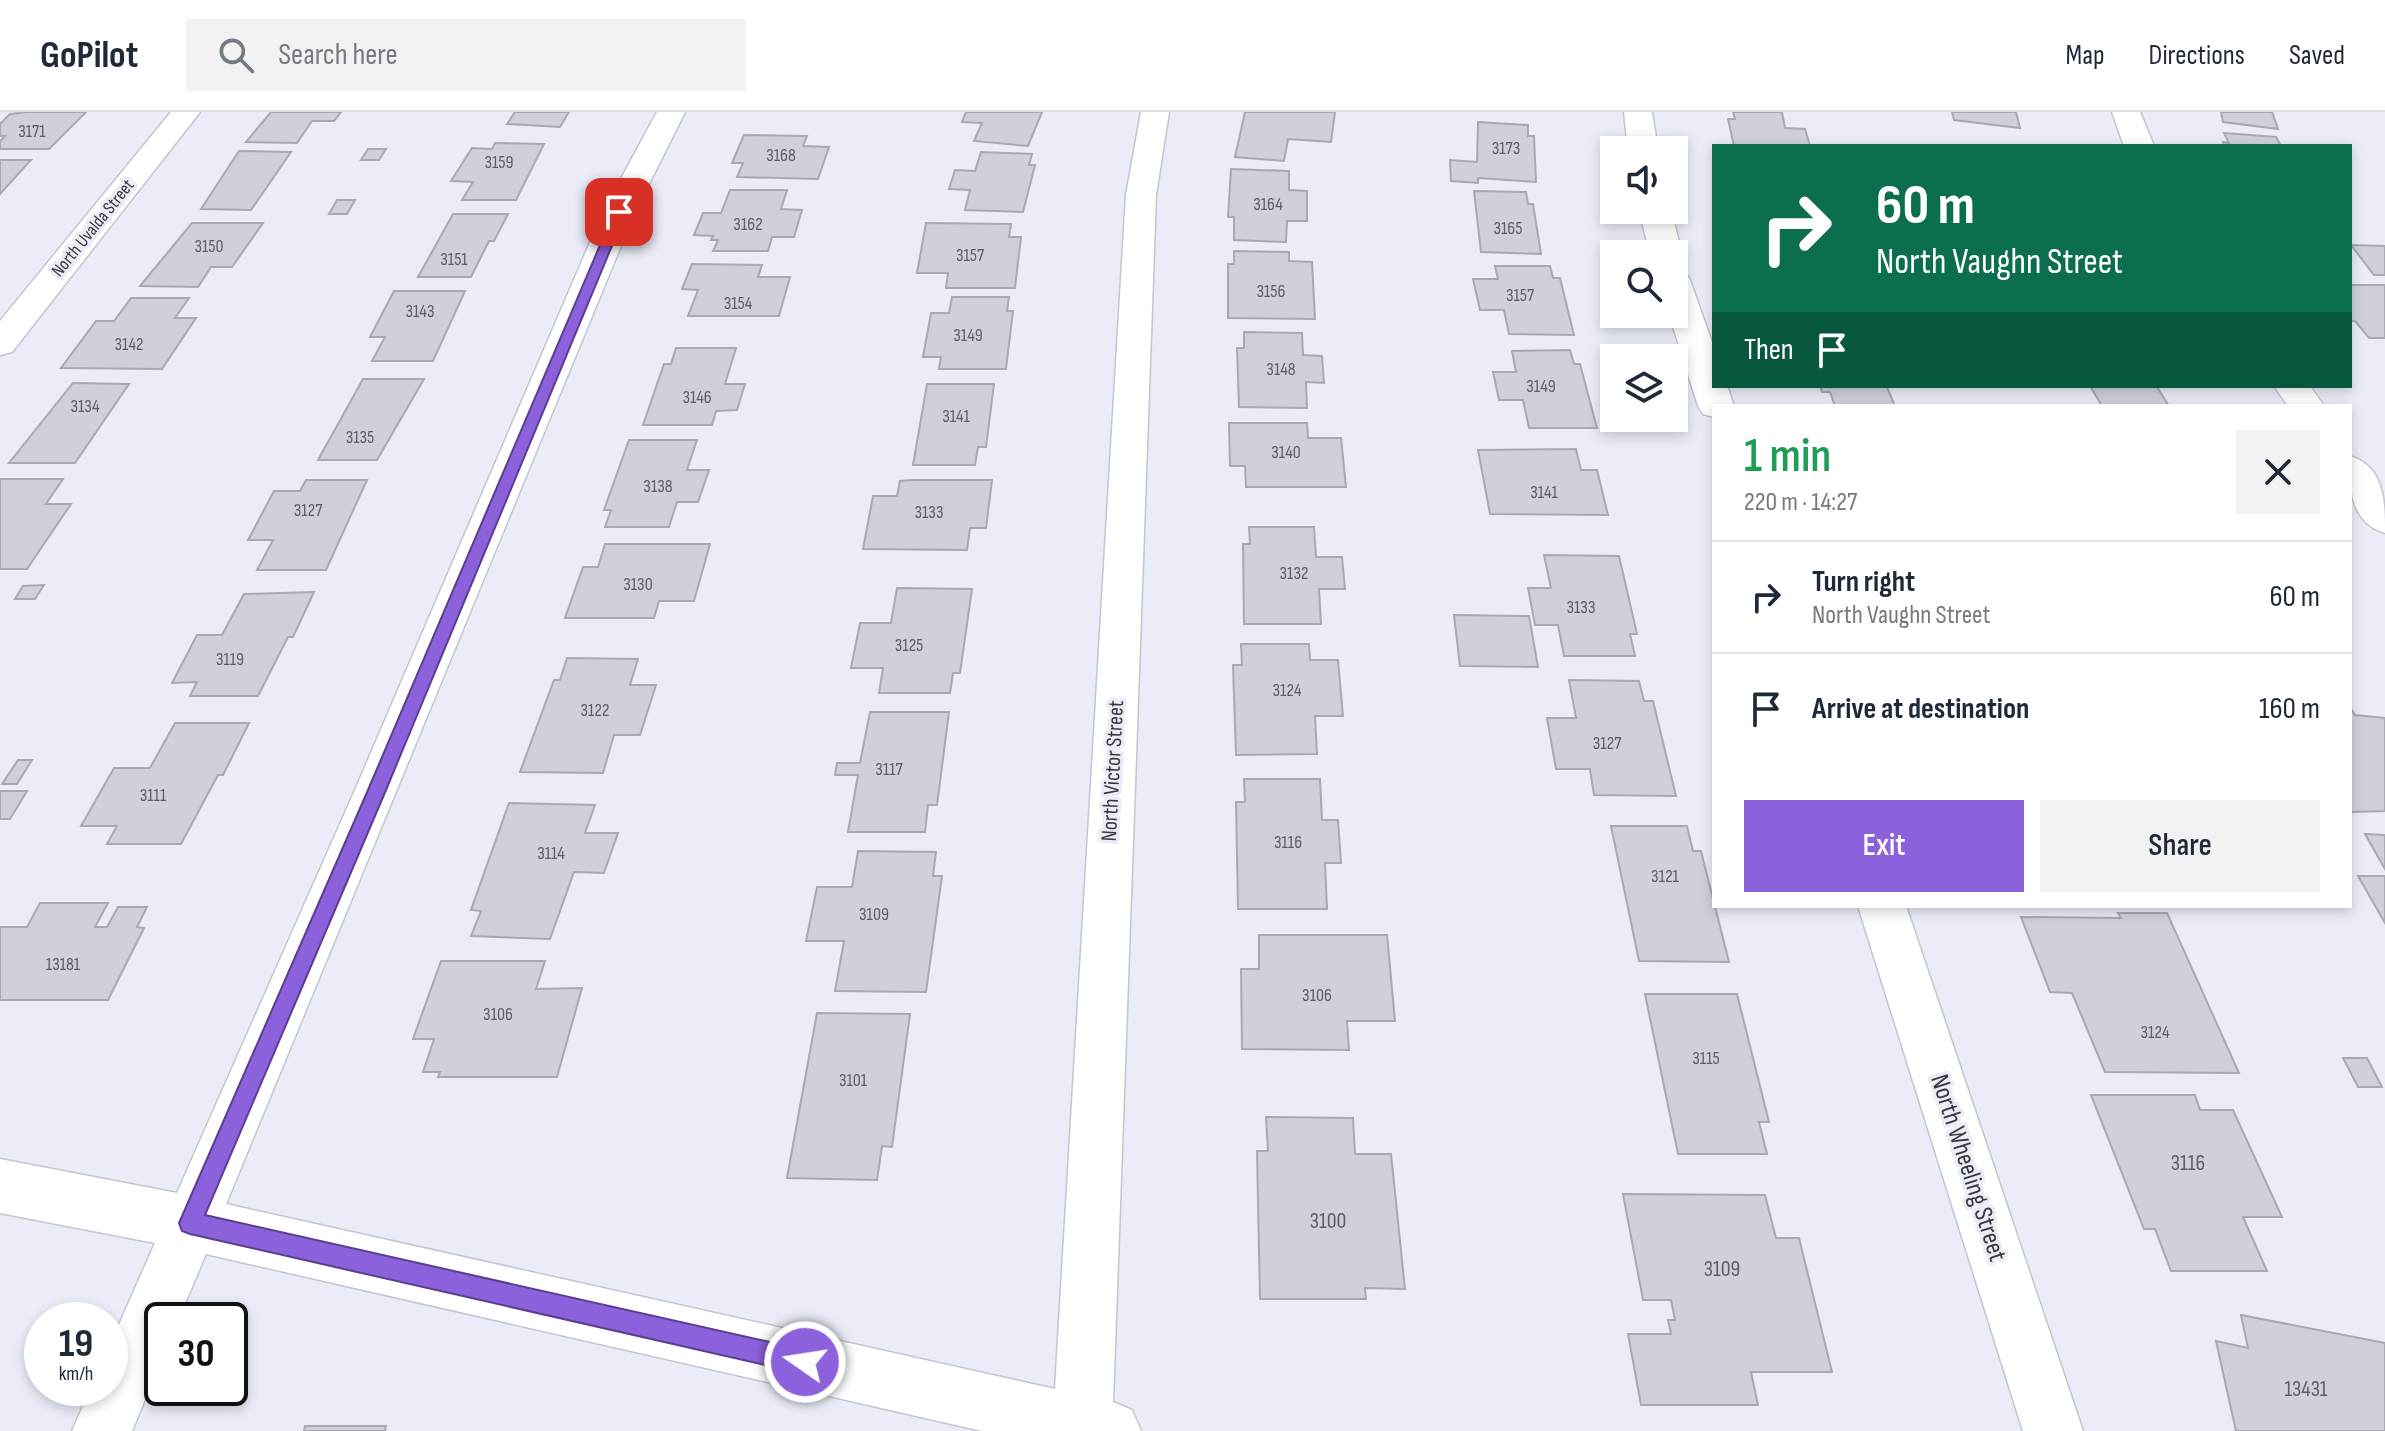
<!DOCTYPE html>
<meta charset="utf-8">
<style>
:root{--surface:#fff;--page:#f2f2f3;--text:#1f2937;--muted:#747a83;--line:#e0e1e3;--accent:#8c61dc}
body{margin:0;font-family:"Sofia Sans Condensed",sans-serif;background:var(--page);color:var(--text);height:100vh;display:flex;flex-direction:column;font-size:30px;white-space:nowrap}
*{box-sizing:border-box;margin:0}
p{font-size:26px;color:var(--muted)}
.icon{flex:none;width:44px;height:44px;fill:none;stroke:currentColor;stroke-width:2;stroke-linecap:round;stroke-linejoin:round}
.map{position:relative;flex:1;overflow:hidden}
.details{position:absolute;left:1712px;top:292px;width:640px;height:504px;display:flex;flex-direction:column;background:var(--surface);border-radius:0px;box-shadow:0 4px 12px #0003}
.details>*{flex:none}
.banner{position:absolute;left:1712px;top:32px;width:640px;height:244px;border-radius:0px;box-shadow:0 4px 12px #0003;background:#0b6e4f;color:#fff;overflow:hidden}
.tools{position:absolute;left:1600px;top:24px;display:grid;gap:16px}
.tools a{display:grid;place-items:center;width:88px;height:88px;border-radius:0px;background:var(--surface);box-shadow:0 4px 12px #0003;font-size:40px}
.speed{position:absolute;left:24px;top:1190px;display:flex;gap:16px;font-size:40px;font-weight:700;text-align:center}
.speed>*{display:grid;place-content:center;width:104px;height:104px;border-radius:50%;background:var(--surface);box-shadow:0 4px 12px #0003;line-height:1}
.speed small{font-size:20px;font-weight:400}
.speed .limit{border:4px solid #111;border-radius:12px;background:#fff;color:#111}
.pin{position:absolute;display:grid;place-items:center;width:68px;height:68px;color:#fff;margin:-34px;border-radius:16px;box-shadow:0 4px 12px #0006}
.me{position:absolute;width:88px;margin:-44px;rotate:283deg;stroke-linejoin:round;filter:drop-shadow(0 0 6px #0008)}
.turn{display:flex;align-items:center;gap:28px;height:168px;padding:0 32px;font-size:36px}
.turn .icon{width:104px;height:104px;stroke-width:2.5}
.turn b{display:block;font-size:56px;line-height:68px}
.then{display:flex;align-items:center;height:76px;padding:0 32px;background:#0003;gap:16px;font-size:30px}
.round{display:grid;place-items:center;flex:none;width:84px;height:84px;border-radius:0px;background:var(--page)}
.overview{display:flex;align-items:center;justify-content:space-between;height:136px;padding:0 32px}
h1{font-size:48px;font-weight:600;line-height:60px;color:#1e9e55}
.action{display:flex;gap:16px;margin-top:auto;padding:16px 32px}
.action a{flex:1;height:92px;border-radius:0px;background:var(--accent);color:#fff;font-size:32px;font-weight:600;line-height:92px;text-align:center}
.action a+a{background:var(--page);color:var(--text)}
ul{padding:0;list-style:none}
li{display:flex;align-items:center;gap:24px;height:112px;padding:0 32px;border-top:2px solid var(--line)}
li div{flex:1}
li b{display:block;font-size:30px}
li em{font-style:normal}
header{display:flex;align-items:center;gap:48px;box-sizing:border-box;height:112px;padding:0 40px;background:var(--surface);border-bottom:2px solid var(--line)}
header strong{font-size:38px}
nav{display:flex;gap:44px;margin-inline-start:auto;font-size:28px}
.search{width:560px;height:72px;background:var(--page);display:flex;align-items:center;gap:20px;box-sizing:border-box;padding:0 28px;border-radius:0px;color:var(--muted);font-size:30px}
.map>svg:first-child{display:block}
.building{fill:#ced0dc;stroke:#a7a9b5;stroke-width:2}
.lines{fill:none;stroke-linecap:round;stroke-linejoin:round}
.minor-casing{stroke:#c3c5d1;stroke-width:3}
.minor{fill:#fff;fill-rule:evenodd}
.route{fill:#8c61dc;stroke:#5b3f8f;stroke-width:2}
.labels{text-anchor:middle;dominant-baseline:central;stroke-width:7;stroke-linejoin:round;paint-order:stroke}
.number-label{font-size:18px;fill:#5d5e65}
.far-street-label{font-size:18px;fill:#37383d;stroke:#eaecf8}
.street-label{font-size:22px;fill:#37383d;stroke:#eaecf8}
.near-number-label{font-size:22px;fill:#5d5e65}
.near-street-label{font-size:26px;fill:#37383d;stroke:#eaecf8}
</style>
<header>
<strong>GoPilot</strong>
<div class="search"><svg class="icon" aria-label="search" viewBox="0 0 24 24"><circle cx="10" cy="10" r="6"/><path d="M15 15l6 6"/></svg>Search here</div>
<nav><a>Map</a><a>Directions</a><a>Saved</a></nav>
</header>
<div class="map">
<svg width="2385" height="1319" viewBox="0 0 2385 1319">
<rect width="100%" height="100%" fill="#eaecf8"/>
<!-- building -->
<path class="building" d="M 27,0 L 86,0 L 49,37 L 0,37 L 0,29 L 5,24 L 0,24 L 0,12 L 10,2 Z
M 271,0 L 341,0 L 334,9 L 312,9 L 297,31 L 246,30 Z
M 515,0 L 569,0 L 560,15 L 507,12 Z
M 966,0 L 1042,0 L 1028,34 L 974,29 L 982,11 L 962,10 Z
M 1245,0 L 1335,0 L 1331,30 L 1288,27 L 1284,49 L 1235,45 Z
M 1733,0 L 1782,0 L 1785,16 L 1805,17 L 1810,34 L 1734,34 L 1728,7 L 1735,7 Z
M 1952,0 L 2016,0 L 2020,16 L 1954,8 Z
M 2221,0 L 2272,0 L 2278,17 L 2223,10 Z
M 1478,10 L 1528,13 L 1528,24 L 1534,24 L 1536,70 L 1478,66 L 1478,71 L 1451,69 L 1450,48 L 1477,50 Z
M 2224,21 L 2276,25 L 2281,34 L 2224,34 L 2223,30 L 2229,31 Z
M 744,23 L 807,24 L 803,34 L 829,35 L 818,67 L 737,65 L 743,51 L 732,51 Z
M 495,31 L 544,32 L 516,88 L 462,88 L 473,70 L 451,69 L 472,36 L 492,37 Z
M 368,37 L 386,37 L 379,48 L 361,48 Z
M 239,39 L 291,40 L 251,98 L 201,97 Z
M 981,40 L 1032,42 L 1029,53 L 1035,53 L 1023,100 L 965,98 L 970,78 L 949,77 L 955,58 L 975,59 Z
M 0,48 L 31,48 L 0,82 Z
M 1231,57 L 1289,59 L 1289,78 L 1307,79 L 1307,109 L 1287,109 L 1286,130 L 1234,128 L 1234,105 L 1228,105 Z
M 730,78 L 787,78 L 781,97 L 802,98 L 794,125 L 772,125 L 768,139 L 713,139 L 718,128 L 711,128 L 713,124 L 694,123 L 703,101 L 721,101 Z
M 1474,79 L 1526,80 L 1528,92 L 1533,92 L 1541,142 L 1481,140 Z
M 337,88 L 355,88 L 347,102 L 329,102 Z
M 453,102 L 508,102 L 494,129 L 489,129 L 471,165 L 418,165 Z
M 192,111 L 263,111 L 232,155 L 211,155 L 198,175 L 140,174 Z
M 926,111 L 1011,112 L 1009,125 L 1021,125 L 1015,176 L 946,176 L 948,161 L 917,161 Z
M 2351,133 L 2385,134 L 2385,163 L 2374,163 Z
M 1234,139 L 1289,140 L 1289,149 L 1312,150 L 1315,207 L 1228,206 L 1228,152 L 1234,152 Z
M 692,152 L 762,153 L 758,165 L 790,165 L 779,204 L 688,204 L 698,178 L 682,177 Z
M 1495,154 L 1550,154 L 1553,166 L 1560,166 L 1574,223 L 1509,222 L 1504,198 L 1480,198 L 1473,167 L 1498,167 Z
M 2350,173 L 2385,173 L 2385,226 L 2369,226 L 2355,209 L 2350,209 Z
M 394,179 L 465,179 L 433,249 L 372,249 L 385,225 L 370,225 Z
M 952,185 L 1009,185 L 1007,199 L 1013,199 L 1006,257 L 939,257 L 941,245 L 923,245 L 931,201 L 949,201 Z
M 131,186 L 189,186 L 175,206 L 196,206 L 162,257 L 61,256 L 96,209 L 114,209 Z
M 1244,220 L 1302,221 L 1303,243 L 1322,244 L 1324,271 L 1306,270 L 1307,296 L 1239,295 L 1237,236 L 1244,236 Z
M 676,236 L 736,236 L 725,272 L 745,272 L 737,298 L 716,299 L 712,313 L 643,313 L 664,252 L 671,252 Z
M 1570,238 L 1574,252 L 1580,252 L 1597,316 L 1529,316 L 1523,288 L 1499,288 L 1493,260 L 1516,260 L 1512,239 Z
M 363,267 L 424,267 L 377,348 L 318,348 Z
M 73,271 L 129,272 L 75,351 L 9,351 Z
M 927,272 L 994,272 L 986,335 L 978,335 L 975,353 L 913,353 Z
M 1820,274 L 1905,274 L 1906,275 L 1887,275 L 1895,294 L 1835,294 L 1830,280 L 1822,280 Z
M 2090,274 L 2157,275 L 2169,294 L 2102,294 Z
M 1229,311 L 1307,311 L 1308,326 L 1341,326 L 1346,375 L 1246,375 L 1245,354 L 1230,354 Z
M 629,328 L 697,328 L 687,358 L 709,358 L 698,390 L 677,390 L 669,415 L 605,415 L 611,398 L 604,398 Z
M 1576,337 L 1581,358 L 1597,358 L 1608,403 L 1490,402 L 1478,338 Z
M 0,367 L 63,367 L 46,392 L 71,392 L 27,457 L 0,457 Z
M 306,368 L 367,368 L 326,458 L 257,458 L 273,428 L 248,428 L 274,379 L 300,379 Z
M 912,368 L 992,368 L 986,416 L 970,416 L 967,438 L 863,437 L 873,384 L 897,384 L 900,369 Z
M 1249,415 L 1314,415 L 1316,445 L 1342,445 L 1345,477 L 1319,477 L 1321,512 L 1244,512 L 1243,432 L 1250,432 Z
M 605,432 L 710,432 L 694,489 L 659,489 L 654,506 L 565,506 L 583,455 L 598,455 Z
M 1544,443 L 1619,444 L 1637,522 L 1630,522 L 1635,544 L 1564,544 L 1558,513 L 1535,513 L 1528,476 L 1551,476 Z
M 44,473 L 35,487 L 15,487 L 23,474 Z
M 897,476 L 972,477 L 960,561 L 953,561 L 950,581 L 879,581 L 883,556 L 851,556 L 860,511 L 891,511 Z
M 314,480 L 293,525 L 288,525 L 258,584 L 190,584 L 197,570 L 172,571 L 197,523 L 222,523 L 244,482 Z
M 1454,503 L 1529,504 L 1538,555 L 1460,554 Z
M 1241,532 L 1309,532 L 1310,548 L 1338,548 L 1343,604 L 1315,604 L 1317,642 L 1236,643 L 1233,553 L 1242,553 Z
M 567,546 L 638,547 L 630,573 L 656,573 L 640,623 L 614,623 L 603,661 L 520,660 L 554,568 L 560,568 Z
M 1569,568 L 1639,569 L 1644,589 L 1653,589 L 1676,684 L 1594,683 L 1590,657 L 1556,657 L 1547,606 L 1576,606 Z
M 2350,595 L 2355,603 L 2385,606 L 2385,699 L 2350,700 Z
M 870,600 L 949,600 L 937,693 L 928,693 L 925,720 L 848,720 L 858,663 L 835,663 L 837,651 L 860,651 Z
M 175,611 L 249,611 L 223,663 L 218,663 L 181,732 L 107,732 L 117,714 L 81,714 L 114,656 L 150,656 Z
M 18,648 L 32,648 L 17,672 L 2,672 Z
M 1244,667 L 1320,667 L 1322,708 L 1338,708 L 1341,751 L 1325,751 L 1327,797 L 1238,797 L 1236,690 L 1245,690 Z
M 0,679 L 27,679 L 10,707 L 0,707 Z
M 509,691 L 595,693 L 585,721 L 618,721 L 604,761 L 574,760 L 550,827 L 471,824 L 481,799 L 471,798 Z
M 1611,714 L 1687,714 L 1693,739 L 1701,739 L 1729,850 L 1639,849 Z
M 2365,722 L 2385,723 L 2385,757 Z
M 858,739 L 936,740 L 933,764 L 942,764 L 926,880 L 835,879 L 844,829 L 806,829 L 817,775 L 852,775 Z
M 2358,764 L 2385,764 L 2385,811 Z
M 40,791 L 108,791 L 95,815 L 107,815 L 118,795 L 147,795 L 137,815 L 144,816 L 108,888 L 0,888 L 0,815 L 27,815 Z
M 2118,801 L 2167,801 L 2239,961 L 2105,960 L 2072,881 L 2050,880 L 2021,805 L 2121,806 Z
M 1259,823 L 1387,823 L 1395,909 L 1347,909 L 1349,938 L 1242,937 L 1241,857 L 1259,857 Z
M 441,849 L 545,849 L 536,877 L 582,876 L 557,965 L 438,965 L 440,960 L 423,960 L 434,927 L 413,927 Z
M 1645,882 L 1737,882 L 1769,1010 L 1759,1010 L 1767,1042 L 1678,1042 Z
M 817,901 L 910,902 L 892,1035 L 882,1034 L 877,1068 L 787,1066 Z
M 2343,946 L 2367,946 L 2382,975 L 2358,975 Z
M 2091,983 L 2195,983 L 2200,998 L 2233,998 L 2282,1105 L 2243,1105 L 2267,1159 L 2171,1159 L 2155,1117 L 2144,1117 Z
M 1266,1005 L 1353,1006 L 1355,1042 L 1391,1042 L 1405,1177 L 1365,1176 L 1366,1187 L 1260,1187 L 1257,1039 L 1268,1039 Z
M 1623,1082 L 1765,1083 L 1776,1126 L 1799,1126 L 1832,1260 L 1751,1260 L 1758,1293 L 1641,1293 L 1628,1222 L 1671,1222 L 1668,1208 L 1675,1208 L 1671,1188 L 1643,1188 Z
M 2241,1203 L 2385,1231 L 2385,1319 L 2236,1319 L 2216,1229 L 2248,1236 Z
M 305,1314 L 386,1314 L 385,1319 L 304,1319 Z"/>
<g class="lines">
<defs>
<path id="minor" d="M 171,0 L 200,0 L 12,240 L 0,243 L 0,209 Z
M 657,0 L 685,0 L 635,100 L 226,1092 L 1055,1277 L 1126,83 L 1141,0 L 1169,0 L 1156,83 L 1113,1290 L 1132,1298 L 1141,1319 L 982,1319 L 206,1142 L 178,1208 L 162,1208 L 162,1246 L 132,1319 L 72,1319 L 91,1276 L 110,1276 L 110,1233 L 155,1131 L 0,1101 L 0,1047 L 177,1081 L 355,678 L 603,100 Z
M 1624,0 L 1652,0 L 1658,38 L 1628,38 Z
M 2112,0 L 2140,0 L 2154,34 L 2124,34 Z
M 1639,98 L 1671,98 L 1682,142 L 1677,149 L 1674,150 L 1674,142 L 1650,142 Z
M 1674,158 L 1686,161 L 1690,168 L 1714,236 L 1714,274 L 1727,274 L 1734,294 L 1714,294 L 1714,305 L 1703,302 L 1698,294 L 1669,202 L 1674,202 Z
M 2274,274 L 2310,274 L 2324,294 L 2288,294 Z
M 2350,344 C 2385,355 2385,390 2385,421 C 2349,410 2350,375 2350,344 Z
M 1858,794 L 1906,794 L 2083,1319 L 2023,1319 Z"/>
</defs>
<!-- minor casing -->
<use href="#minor" class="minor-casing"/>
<!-- minor -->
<use href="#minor" class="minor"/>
</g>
<!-- route -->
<path class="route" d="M 615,98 L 626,100 L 386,678 L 205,1103 L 805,1238 L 814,1242 L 817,1250 L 814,1258 L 805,1262 L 190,1122 L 182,1119 L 179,1111 L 368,678 Z"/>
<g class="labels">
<!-- number labels -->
<g class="number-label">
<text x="32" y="19">3171</text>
<text x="1506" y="36">3173</text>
<text x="781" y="43">3168</text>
<text x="499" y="50">3159</text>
<text x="1268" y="92">3164</text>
<text x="748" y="112">3162</text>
<text x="1508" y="116">3165</text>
<text x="209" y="134">3150</text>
<text x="970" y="143">3157</text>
<text x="454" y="147">3151</text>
<text x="1271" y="179">3156</text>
<text x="1520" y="183">3157</text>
<text x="738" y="191">3154</text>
<text x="420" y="199">3143</text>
<text x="968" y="223">3149</text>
<text x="129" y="232">3142</text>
<text x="1281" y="257">3148</text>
<text x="1541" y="274">3149</text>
<text x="697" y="285">3146</text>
<text x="85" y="294">3134</text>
<text x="956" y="304">3141</text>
<text x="360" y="325">3135</text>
<text x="1286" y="340">3140</text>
<text x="658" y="374">3138</text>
<text x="1544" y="380">3141</text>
<text x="308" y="398">3127</text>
<text x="929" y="400">3133</text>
<text x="1294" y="461">3132</text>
<text x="638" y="472">3130</text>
<text x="1581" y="495">3133</text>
<text x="909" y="533">3125</text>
<text x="230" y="547">3119</text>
<text x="1287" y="578">3124</text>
<text x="595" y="598">3122</text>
<text x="1607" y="631">3127</text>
<text x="889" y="657">3117</text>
<text x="153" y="683">3111</text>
<text x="1288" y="730">3116</text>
<text x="551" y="741">3114</text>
<text x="1665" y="764">3121</text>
<text x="874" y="802">3109</text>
<text x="63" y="852">13181</text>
<text x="1317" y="883">3106</text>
<text x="498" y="902">3106</text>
<text x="2155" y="920">3124</text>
<text x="1706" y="946">3115</text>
<text x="853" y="968">3101</text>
</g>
<!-- far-street labels -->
<g class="far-street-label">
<text transform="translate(93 116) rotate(-51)">North Uvalda Street</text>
</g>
<!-- street labels -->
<g class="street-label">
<text transform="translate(1113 659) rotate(-87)">North Victor Street</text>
</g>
<!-- near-number labels -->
<g class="near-number-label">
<text x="2188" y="1051">3116</text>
<text x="1328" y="1109">3100</text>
<text x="1722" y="1157">3109</text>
<text x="2306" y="1277">13431</text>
</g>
<!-- near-street labels -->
<g class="near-street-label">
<text transform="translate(1968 1056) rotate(72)">North Wheeling Street</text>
</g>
</g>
</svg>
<div class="tools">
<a><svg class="icon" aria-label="sound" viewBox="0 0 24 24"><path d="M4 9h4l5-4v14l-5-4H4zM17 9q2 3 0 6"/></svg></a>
<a><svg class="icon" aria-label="search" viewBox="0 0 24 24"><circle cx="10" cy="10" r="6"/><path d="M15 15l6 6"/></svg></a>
<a><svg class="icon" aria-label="layers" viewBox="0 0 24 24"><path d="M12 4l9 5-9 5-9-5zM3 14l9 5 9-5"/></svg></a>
</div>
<div class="speed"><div>19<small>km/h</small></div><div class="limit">30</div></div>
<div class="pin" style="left:619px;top:100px;background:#d93025"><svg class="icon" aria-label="arrive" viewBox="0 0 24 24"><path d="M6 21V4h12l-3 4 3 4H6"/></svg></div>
<svg class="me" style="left:805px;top:1250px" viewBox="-20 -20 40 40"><circle r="17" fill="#8c61dc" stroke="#fff" stroke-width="3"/><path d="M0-11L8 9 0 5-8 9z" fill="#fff"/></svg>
<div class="banner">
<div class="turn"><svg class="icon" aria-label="right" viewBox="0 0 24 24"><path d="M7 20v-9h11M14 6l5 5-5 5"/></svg><div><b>60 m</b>North Vaughn Street</div></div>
<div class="then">Then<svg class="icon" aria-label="arrive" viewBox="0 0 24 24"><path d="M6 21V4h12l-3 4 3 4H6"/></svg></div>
</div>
<section class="details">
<div class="overview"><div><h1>1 min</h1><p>220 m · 14:27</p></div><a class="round"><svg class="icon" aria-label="close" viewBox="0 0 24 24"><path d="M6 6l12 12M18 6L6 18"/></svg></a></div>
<ul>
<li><svg class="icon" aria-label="right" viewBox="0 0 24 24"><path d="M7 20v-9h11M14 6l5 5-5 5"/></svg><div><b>Turn right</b><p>North Vaughn Street</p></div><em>60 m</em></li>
<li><svg class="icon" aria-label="arrive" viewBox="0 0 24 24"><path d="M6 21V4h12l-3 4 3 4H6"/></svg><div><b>Arrive at destination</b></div><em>160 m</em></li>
</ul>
<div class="action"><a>Exit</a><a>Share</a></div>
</section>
</div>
